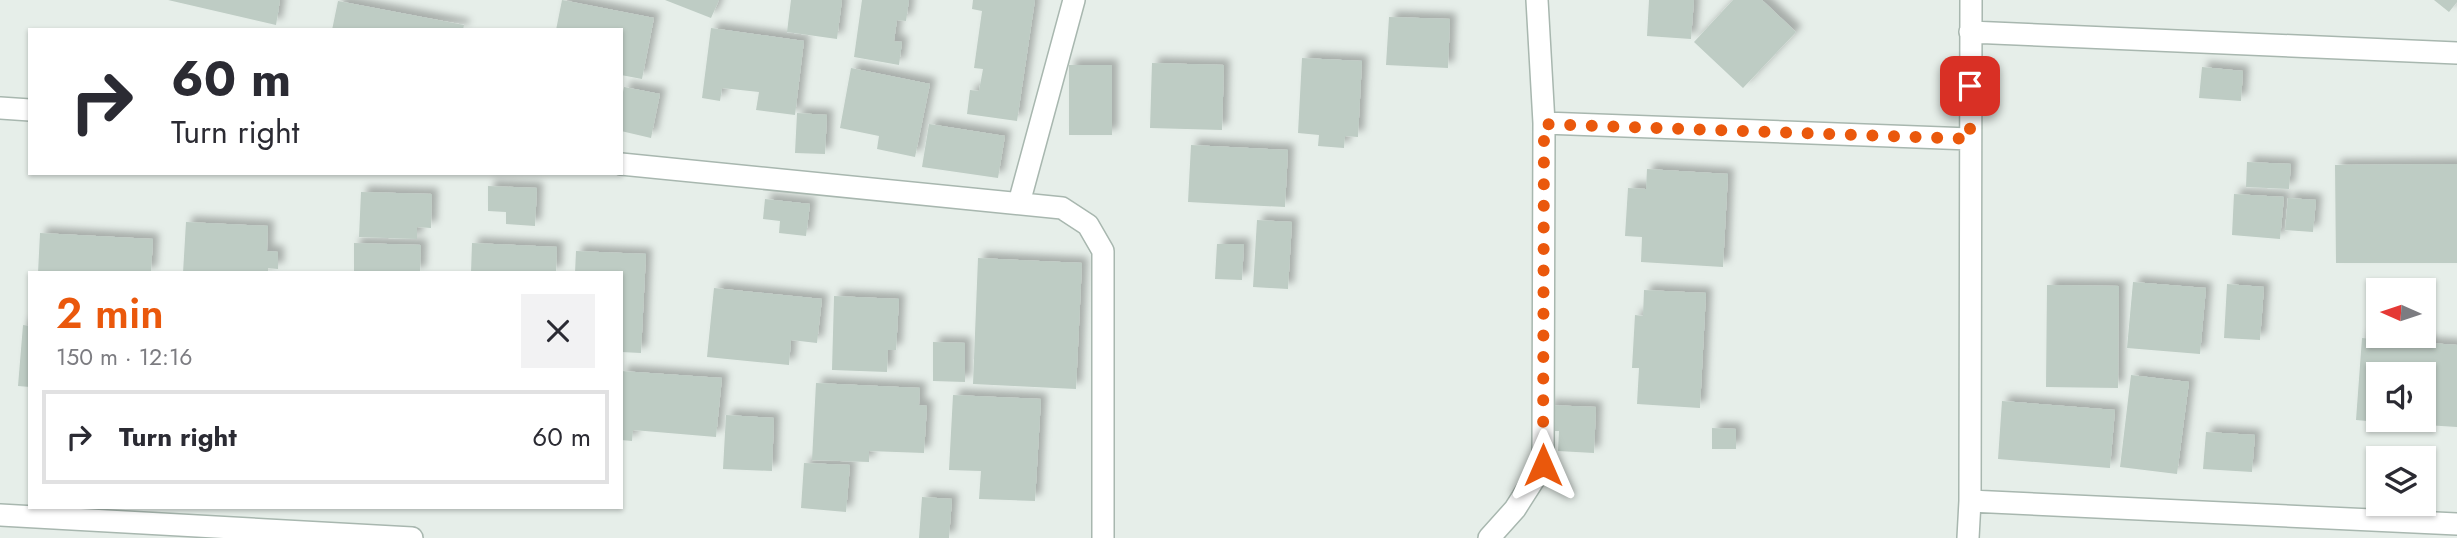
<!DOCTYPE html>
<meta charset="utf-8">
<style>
:root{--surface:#fff;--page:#f2f2f3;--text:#2b2b33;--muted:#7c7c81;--line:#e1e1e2;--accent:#ea580c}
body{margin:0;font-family:Jost,sans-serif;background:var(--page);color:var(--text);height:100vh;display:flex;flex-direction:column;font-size:26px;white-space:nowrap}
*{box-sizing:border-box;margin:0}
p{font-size:23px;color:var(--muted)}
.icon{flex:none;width:38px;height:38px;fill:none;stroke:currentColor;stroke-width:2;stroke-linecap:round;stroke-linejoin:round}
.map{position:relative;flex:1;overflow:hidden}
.panel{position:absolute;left:28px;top:271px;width:595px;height:238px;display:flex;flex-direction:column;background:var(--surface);border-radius:0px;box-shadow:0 2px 5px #0004}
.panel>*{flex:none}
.top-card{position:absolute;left:28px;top:28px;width:595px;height:147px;border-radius:0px;box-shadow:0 2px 5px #0004;background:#fff;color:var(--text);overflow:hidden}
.needle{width:46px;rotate:273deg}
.buttons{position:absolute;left:2366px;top:278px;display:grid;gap:14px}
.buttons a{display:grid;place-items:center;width:70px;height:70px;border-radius:0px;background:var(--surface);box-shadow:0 2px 5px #0004;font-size:35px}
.pin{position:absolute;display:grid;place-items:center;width:60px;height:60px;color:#fff;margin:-30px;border-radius:14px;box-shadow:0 4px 10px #0006}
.me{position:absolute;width:77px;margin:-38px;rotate:0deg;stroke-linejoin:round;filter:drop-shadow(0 0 5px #0008)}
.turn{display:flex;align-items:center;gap:24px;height:147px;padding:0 28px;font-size:32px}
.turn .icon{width:91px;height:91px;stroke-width:2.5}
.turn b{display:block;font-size:49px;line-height:60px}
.round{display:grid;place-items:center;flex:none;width:74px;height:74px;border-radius:0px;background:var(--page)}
.summary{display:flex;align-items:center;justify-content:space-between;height:119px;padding:0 28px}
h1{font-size:42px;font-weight:600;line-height:52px;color:var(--accent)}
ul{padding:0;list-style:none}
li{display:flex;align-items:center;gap:21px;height:94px;margin:0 14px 10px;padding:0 14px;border:4px solid var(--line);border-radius:0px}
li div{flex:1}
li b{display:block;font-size:26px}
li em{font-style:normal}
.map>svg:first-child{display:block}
.building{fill:#beccc4;filter:url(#shadow)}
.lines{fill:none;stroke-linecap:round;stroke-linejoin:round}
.street-casing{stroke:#a8b7af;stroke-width:24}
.street{stroke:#fff;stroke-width:21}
.route{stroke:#ea580c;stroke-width:12;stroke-dasharray:0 21.6}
</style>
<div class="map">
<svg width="2457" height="538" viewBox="0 0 2457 538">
<defs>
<filter id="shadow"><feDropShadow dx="6" dy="-6" stdDeviation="3.5" flood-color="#0004"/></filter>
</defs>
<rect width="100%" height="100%" fill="#e6eee9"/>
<!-- building -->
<path class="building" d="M 168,0 L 280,0 L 276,25 Z
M 562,0 L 654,18 L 642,79 L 621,75 L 621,30 L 556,30 Z
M 665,0 L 719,0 L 711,18 Z
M 791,0 L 842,0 L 837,39 L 787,32 Z
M 862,0 L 909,0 L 906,21 L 897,20 L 894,41 L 902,42 L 899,65 L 854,57 Z
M 973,0 L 1035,0 L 1017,121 L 967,114 L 970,90 L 979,91 L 983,69 L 974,68 L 982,11 L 972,9 Z
M 1649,0 L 1694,0 L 1691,39 L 1647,36 Z
M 1733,0 L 1762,0 L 1796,32 L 1743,88 L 1694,42 Z
M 2434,0 L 2457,0 L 2457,2 L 2449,12 Z
M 338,1 L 464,25 L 463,30 L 332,30 Z
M 1389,17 L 1450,19 L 1448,68 L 1386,65 Z
M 711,28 L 804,41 L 795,115 L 756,110 L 759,92 L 722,88 L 720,101 L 702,98 Z
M 1302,58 L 1362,61 L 1358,137 L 1345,136 L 1344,148 L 1318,146 L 1319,135 L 1298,133 Z
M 1152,63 L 1224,65 L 1222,130 L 1150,128 Z
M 1069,65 L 1112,65 L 1112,135 L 1069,135 Z
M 2202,67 L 2243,71 L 2241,101 L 2199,98 Z
M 851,68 L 930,84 L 915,157 L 877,149 L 879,136 L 840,128 Z
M 624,87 L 660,94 L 651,138 L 621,131 L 621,102 Z
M 797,113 L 827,115 L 825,154 L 795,153 Z
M 929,124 L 1005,136 L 998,178 L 922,167 Z
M 1191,145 L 1288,150 L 1285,207 L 1188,202 Z
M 2247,162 L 2291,164 L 2289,189 L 2246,187 Z
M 2457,164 L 2457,263 L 2336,263 L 2335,165 Z
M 1647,169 L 1728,174 L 1723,267 L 1641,262 L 1642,237 L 1625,236 L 1628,188 L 1646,189 Z
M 488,186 L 537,188 L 535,226 L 506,224 L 506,212 L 488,211 Z
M 361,192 L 432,194 L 431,228 L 417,227 L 417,239 L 359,237 Z
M 2234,194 L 2284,197 L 2280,239 L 2232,235 Z
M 2288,198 L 2316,200 L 2313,232 L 2285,230 Z
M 765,199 L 810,204 L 806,236 L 779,233 L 780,221 L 763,219 Z
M 1257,220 L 1292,222 L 1288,289 L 1253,287 Z
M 186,222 L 268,226 L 267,251 L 278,252 L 278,269 L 268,268 L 268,273 L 183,273 Z
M 40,233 L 153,239 L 151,273 L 38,273 Z
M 354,243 L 421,245 L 420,273 L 354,273 Z
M 472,243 L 557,247 L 556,273 L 471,273 Z
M 1217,244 L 1244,244 L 1242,280 L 1215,279 Z
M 576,251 L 646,254 L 641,353 L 621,352 L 621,273 L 575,273 Z
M 978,258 L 1082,263 L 1076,389 L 973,384 Z
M 2133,282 L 2206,288 L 2200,354 L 2127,348 Z
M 2227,284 L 2264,287 L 2260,340 L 2224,338 Z
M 2047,285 L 2119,286 L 2118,388 L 2046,387 Z
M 714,288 L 822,299 L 817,343 L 791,340 L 789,365 L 707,357 Z
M 1644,290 L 1706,293 L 1700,408 L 1637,404 L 1639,368 L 1632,368 L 1635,315 L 1643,316 Z
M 834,296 L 899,299 L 896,350 L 888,350 L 887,372 L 832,370 Z
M 23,325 L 30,326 L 30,387 L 18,386 Z
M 2362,338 L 2457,345 L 2457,427 L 2379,422 L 2379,420 L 2424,420 L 2424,374 L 2378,374 L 2378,422 L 2356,420 Z
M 933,342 L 965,343 L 965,382 L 933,381 Z
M 621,371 L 722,378 L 716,437 L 633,430 L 632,441 L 621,440 Z
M 2131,375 L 2189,382 L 2177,474 L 2120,467 Z
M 816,383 L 920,388 L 919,405 L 927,406 L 924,453 L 869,451 L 869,462 L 812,460 Z
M 953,395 L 1041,399 L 1035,501 L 979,499 L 981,471 L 949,470 Z
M 2002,401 L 2115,410 L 2110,468 L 1998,459 Z
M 1547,405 L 1596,407 L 1594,453 L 1558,451 L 1559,431 L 1547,431 Z
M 726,415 L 774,418 L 772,471 L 723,469 Z
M 1712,428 L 1736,429 L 1736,449 L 1712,449 Z
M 2206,432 L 2255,435 L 2252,472 L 2203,469 Z
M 804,463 L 850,465 L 846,512 L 801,508 Z
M 922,497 L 952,499 L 949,538 L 919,538 Z"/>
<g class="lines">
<defs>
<path id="street" d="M 1970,32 L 2457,53
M 0,108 L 30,110
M 1544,123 L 1970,139
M 621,164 L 1062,208 L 1088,225 L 1103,251 L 1103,538
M 1019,203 L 1074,0
M 1970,501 L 2457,524
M 0,515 L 412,538
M 1489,538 L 1515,509 L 1543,465 L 1544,123 L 1537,0
M 1968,538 L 1970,501 L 1971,0"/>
</defs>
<!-- street casing -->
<use href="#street" class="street-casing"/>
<!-- street -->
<use href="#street" class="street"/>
</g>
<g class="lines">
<!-- route -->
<path class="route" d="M 1543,465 L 1544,124 L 1970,139 L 1970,86"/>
</g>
</svg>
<div class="buttons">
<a><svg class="needle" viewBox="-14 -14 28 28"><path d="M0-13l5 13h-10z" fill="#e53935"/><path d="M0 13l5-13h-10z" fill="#7c7c81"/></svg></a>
<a><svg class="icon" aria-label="sound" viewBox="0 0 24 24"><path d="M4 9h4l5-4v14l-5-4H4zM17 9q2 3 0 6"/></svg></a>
<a><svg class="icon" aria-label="layers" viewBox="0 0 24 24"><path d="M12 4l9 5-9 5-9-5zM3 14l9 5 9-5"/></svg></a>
</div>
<div class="pin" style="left:1970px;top:86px;background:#d93025"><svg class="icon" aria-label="arrive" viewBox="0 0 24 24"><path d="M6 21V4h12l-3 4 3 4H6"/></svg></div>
<svg class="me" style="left:1543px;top:465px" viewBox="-20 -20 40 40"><path d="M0-17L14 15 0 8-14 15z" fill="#ea580c" stroke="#fff" stroke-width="4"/></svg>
<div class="top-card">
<div class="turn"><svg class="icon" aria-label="right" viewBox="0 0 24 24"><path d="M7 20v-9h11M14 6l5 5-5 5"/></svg><div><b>60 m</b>Turn right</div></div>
</div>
<section class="panel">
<div class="summary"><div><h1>2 min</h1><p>150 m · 12:16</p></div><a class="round"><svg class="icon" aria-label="close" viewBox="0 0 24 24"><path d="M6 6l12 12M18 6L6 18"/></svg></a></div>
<ul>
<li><svg class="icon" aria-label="right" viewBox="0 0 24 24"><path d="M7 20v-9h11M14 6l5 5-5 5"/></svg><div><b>Turn right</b></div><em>60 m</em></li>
</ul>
</section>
</div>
